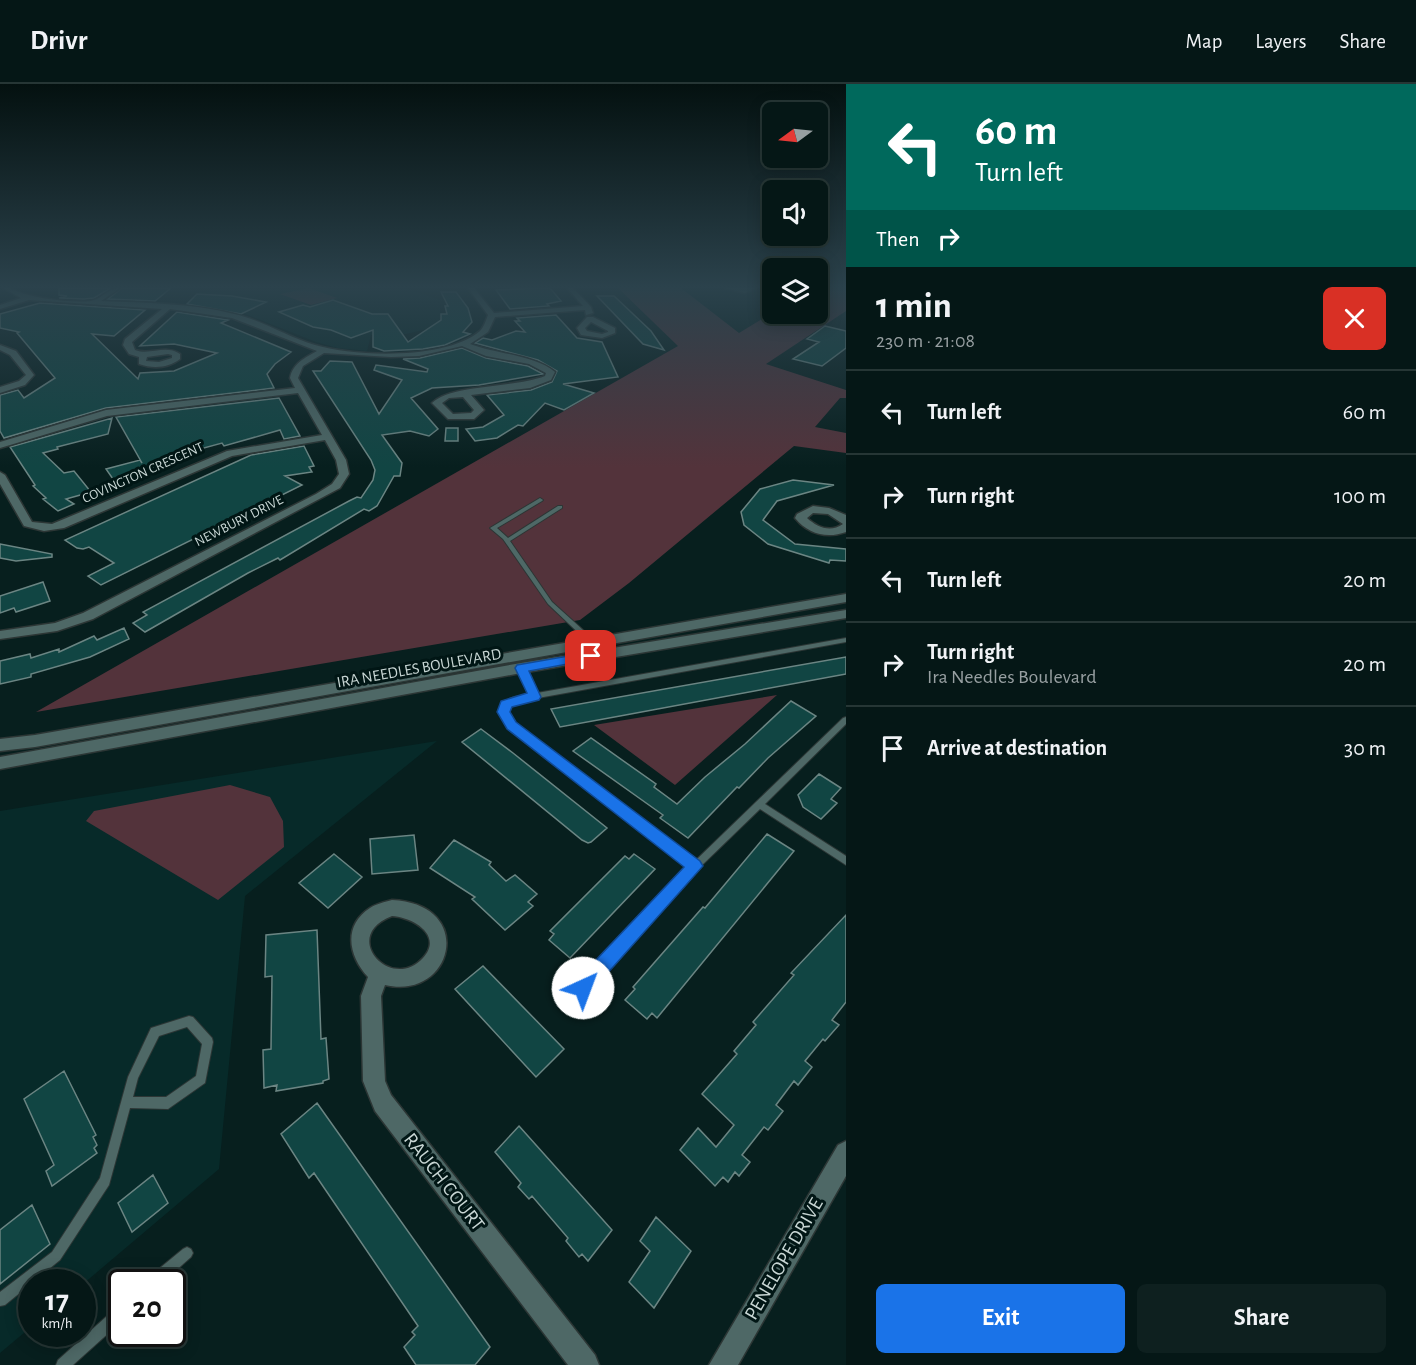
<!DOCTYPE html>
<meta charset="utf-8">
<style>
:root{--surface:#051716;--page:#0e201f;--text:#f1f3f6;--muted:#979fa1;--line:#263635;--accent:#1a73e8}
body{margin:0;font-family:"Alegreya Sans",sans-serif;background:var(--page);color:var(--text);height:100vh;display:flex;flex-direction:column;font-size:22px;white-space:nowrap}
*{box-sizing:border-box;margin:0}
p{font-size:20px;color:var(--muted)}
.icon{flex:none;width:33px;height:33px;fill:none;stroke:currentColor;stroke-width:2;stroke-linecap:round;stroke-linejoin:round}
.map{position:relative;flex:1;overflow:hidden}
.sheet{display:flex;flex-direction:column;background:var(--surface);width:570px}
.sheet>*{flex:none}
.banner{background:#00695c;color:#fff;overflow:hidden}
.needle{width:39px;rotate:255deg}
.buttons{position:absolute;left:762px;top:18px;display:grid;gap:12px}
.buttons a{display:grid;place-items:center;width:66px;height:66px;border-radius:9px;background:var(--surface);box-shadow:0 3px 15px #0003,0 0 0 2px var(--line);font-size:30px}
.speed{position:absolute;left:18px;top:1185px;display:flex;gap:12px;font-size:30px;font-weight:700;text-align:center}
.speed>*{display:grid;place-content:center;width:78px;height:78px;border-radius:50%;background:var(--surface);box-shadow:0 3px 15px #0003,0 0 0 2px var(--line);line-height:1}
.speed small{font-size:15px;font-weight:400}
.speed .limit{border:3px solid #111;border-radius:9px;background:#fff;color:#111}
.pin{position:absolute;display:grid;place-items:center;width:51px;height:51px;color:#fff;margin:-26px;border-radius:12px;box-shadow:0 3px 9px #0006}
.me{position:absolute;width:66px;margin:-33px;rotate:43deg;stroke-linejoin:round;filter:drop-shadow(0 0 4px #0008)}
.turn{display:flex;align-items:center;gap:21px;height:126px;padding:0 30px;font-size:27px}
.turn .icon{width:78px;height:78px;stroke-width:2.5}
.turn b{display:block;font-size:42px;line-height:51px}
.then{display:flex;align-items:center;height:57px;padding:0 30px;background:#0003;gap:12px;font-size:22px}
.round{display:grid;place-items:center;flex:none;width:63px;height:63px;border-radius:9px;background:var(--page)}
.head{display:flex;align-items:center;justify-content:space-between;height:102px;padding:0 30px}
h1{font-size:36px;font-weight:700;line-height:45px}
.cta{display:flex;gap:12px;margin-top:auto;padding:12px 30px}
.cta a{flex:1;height:69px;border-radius:9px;background:var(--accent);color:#fff;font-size:24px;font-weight:700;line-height:69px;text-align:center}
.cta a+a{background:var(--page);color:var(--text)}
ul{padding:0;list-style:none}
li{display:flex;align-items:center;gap:18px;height:84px;padding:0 30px;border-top:2px solid var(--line)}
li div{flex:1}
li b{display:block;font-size:22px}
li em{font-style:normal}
header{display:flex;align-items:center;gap:36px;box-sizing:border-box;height:84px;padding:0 30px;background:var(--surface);border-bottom:2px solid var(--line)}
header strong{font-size:28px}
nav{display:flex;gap:33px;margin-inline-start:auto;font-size:21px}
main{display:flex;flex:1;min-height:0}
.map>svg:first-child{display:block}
.built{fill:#072a29}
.green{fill:#53333b}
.building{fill:#114543;stroke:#6b8583;stroke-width:1.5}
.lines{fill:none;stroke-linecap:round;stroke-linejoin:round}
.lane-casing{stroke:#2c3635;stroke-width:2}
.street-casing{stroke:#2c3635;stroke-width:3}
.secondary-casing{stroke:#2c3635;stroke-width:3}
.lane{fill:#4e6866;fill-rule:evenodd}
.street{fill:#4e6866;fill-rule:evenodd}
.secondary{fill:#4e6866;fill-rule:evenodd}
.route{fill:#1a73e8;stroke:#114b97;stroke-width:1.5}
.labels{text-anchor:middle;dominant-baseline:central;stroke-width:6;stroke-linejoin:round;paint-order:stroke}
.far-street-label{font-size:14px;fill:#c8d6d4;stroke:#011615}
.street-label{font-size:16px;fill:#c8d6d4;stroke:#011615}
.near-street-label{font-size:20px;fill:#c8d6d4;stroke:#011615}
</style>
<header>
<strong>Drivr</strong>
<nav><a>Map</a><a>Layers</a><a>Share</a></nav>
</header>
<main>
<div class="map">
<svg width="846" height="1281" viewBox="0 0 846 1281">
<rect width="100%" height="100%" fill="#071f1e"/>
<!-- built -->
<path class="built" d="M 216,204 L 407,204 L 440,216 L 440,237 L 428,245 L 406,250 L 371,251 L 367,267 L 338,264 L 316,258 L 243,229 L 267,218 L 240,213 L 196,209 Z
M 437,657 L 245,812 L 219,1085 L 83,1200 L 32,1198 L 31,1243 L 0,1269 L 0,727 Z"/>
<!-- green -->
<path class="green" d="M 309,204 L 337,214 L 311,221 L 280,210 Z
M 618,204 L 681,204 L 739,249 L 772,229 L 818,230 L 818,204 L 846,204 L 846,227 L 766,280 L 846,306 L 846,314 L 840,314 L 815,343 L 846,349 L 846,369 L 794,362 L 629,499 L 580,536 L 36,628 L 678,262 Z
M 777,611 L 675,701 L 594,641 Z
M 230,701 L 270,713 L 283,737 L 284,763 L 218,816 L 86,737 L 94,727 Z"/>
<!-- building -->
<path class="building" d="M 59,204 L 111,204 L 94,214 L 84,215 L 59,214 L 67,212 L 59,211 Z
M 122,204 L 171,204 L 155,217 L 108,215 Z
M 550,204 L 561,217 L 547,220 L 549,222 L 510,225 L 496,206 Z
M 441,208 L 456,208 L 468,224 L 472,238 L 463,248 L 470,250 L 445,261 L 423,265 L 384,267 L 373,263 L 373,246 L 351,254 L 331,246 L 313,243 L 279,228 L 303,221 L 310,223 L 333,216 L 372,230 L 388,230 L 408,258 L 441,236 L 441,230 L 447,230 L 445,222 L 448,222 Z
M 197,210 L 232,212 L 266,218 L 241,230 L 187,220 Z
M 597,212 L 614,212 L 651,247 L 664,266 L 643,260 Z
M 40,219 L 145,226 L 114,252 L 92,250 L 138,295 L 140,289 L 174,287 L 217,269 L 174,260 L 140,262 L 177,228 L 228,236 L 221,239 L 291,268 L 275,280 L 267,290 L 274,304 L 106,324 L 4,354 L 0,347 L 0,311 L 18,306 L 24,314 L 55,294 L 17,249 L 19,248 L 0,244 L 0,230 Z
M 556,231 L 577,254 L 602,258 L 618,293 L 563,300 L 594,309 L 564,326 L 545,319 L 523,342 L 518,341 L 497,354 L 475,357 L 466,345 L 483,343 L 504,331 L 487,311 L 531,306 L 552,298 L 557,287 L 538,276 L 475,259 L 483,254 L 492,256 L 516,247 L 525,248 L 515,237 L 520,237 L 517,234 Z
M 825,242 L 846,247 L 846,264 L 822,282 L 793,275 L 819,258 L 807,255 Z
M 462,264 L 486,274 L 528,282 L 543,290 L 479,301 L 432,304 L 411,314 L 438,345 L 429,352 L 410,347 L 382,351 L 402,379 L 400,392 L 394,392 L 377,422 L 369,427 L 364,425 L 280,476 L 278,474 L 248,489 L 145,548 L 133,539 L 147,531 L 143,528 L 349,417 L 357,413 L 361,414 L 373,396 L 375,386 L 371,376 L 313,287 L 321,287 L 330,277 L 352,278 L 379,330 L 402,296 L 374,286 L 376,281 L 427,288 L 428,285 L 403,275 L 420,274 Z
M 279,314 L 300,352 L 284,355 L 280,346 L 224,362 L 222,359 L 178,371 L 180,374 L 168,377 L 170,379 L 147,385 L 150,388 L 115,398 L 106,385 L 140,376 L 142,379 L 116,333 Z
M 112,334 L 108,350 L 57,363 L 58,365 L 43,369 L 64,389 L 74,387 L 91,408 L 66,415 L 74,420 L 58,427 L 43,415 L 46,414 L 33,402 L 35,401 L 10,363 Z
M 446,344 L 458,344 L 458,357 L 445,357 Z
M 304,362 L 314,382 L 309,383 L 312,388 L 285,392 L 302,401 L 101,501 L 88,492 L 114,479 L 89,463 L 83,465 L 77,464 L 65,456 L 251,371 Z
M 793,396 L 834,401 L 777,417 L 763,436 L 795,460 L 846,465 L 846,477 L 830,476 L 829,479 L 768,460 L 744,441 L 741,428 L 760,405 Z
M 0,460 L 52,470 L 52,473 L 16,477 L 0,474 Z
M 43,498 L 50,517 L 16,528 L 14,524 L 0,529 L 0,512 Z
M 124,544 L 129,555 L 90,573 L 31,590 L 31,593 L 0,600 L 0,577 L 30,570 L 31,574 L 59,565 L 59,568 L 94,552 L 97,556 Z
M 846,573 L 846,590 L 620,632 L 560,643 L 551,625 Z
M 791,617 L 816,632 L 768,674 L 739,704 L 737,703 L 688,754 L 660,734 L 663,731 L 573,667 L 591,654 L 656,700 L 654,703 L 677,720 L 705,693 L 745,660 Z
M 481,645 L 513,669 L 607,744 L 591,758 L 588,759 L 582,756 L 462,658 Z
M 819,690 L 841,704 L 831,715 L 837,719 L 821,735 L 803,723 L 798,711 Z
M 767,750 L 794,767 L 657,934 L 652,929 L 647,935 L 625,916 L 635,905 L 633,903 L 703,823 L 705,824 Z
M 414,751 L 418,786 L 372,790 L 370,755 Z
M 454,756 L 491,778 L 489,781 L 506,797 L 515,791 L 537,810 L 528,818 L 533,822 L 505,846 L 472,815 L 475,813 L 430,784 Z
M 334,770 L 362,793 L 328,824 L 299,799 Z
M 634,770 L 655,785 L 570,874 L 549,856 L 554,850 L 550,847 L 625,772 L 629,775 Z
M 846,831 L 846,918 L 832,936 L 839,941 L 825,957 L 823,955 L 805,977 L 812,983 L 798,1001 L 794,997 L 776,1021 L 783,1027 L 768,1046 L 764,1043 L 742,1071 L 750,1078 L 739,1092 L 735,1088 L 728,1098 L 723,1093 L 715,1102 L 680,1066 L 698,1044 L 716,1063 L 734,1041 L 702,1010 L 737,970 L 734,967 L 756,941 L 753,938 L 794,891 L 791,889 Z
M 317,846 L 321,955 L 326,954 L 329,995 L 323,997 L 323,999 L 276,1007 L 277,1001 L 264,1004 L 263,966 L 271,965 L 272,892 L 265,893 L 266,851 Z
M 483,882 L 564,965 L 536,993 L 455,905 Z
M 64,987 L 96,1051 L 93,1053 L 97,1061 L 94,1064 L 97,1069 L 52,1102 L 46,1087 L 54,1081 L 24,1015 Z
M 317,1019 L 490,1263 L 475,1281 L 416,1281 L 404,1263 L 415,1251 L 412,1248 L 418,1242 L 314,1089 L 309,1094 L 281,1050 Z
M 519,1042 L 612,1146 L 588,1177 L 582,1170 L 579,1173 L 566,1157 L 568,1154 L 532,1112 L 529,1115 L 518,1103 L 521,1099 L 495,1068 Z
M 153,1091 L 168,1119 L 132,1148 L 118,1119 Z
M 32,1121 L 50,1160 L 0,1200 L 0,1146 Z
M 656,1133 L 691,1167 L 654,1224 L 629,1198 L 650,1167 L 640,1157 Z"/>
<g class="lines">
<defs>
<path id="lane" d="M 540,414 L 543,416 L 542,417 L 497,444 L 508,454 L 558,422 L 562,422 L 562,424 L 510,457 L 552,518 L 593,555 L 594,557 L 593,559 L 589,559 L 548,520 L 503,455 L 490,444 Z
M 846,554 L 846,558 L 538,614 L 535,616 C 526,614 517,618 509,622 L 507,628 L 514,640 L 695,777 L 843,634 L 846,633 L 846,640 L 765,720 L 846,772 L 846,781 L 760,725 L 698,785 L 587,907 L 583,909 L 579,907 L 578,904 L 579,901 L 689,782 L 508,644 L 499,628 L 503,618 L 514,613 L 530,610 L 518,584 L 519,582 L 523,582 L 537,609 Z
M 189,932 L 193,933 L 212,954 L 213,958 L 205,999 L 168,1025 L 130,1024 L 109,1101 L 60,1176 L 5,1221 L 0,1222 L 0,1208 L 52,1168 L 100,1094 L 128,993 L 151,944 ZM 187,943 L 202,960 L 196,992 L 166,1013 L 133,1013 L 138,994 L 159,952 Z
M 187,1163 L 191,1165 L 193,1169 L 191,1173 L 163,1198 L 148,1198 L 149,1193 L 183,1165 Z
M 122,1222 L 122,1237 L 73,1281 L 56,1281 L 58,1276 L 117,1223 Z"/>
<path id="street" d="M 3,204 C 11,203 16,208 25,210 C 42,215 73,219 91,217 C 102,215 108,204 120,204 L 101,217 C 145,219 191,219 234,230 C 262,236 287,253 315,261 C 355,273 446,276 480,247 C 484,243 486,236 488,231 L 468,204 L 474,204 L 494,229 L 583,222 L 567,204 L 573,204 L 591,223 L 593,229 L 586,231 L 585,226 L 495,233 L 488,248 L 470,260 C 496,270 535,271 555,288 L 551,296 L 530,304 L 471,311 L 484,326 L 474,335 L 448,335 L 432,319 C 451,300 515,304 545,292 L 546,289 L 529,280 L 486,272 L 462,262 L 419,272 L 391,273 L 324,269 L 303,282 L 298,294 L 346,376 L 349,390 L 340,404 L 93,535 L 57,547 L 0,555 L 0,547 L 55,539 L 83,529 L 316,410 L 332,400 L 339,390 L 336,376 L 325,356 L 232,372 L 64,444 L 44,447 L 24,442 L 0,400 L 0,388 L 5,391 L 32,438 L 52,440 L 227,367 L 322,351 L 298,309 L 107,332 L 0,364 L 0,358 L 106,326 L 295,304 L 290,294 C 293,279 305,274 317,267 L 232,234 L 170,225 L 132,258 L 135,266 C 150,272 165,260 180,270 L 180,275 C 168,284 153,285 139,280 L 139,273 L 129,270 L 123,261 L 125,255 L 162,225 L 29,216 L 0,225 L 0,221 L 21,214 ZM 168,270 L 172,271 L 172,274 L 159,278 L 146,277 L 147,273 ZM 463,313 L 474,326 L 471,329 L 453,330 L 442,319 L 449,314 Z
M 724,204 L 756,204 L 745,209 Z
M 587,233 L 593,233 L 615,244 L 615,249 L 602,254 L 581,251 L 577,244 ZM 591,238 L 608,247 L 608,248 L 602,250 L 587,247 L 585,244 Z
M 0,261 L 16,267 L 34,291 L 25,301 L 0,309 L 0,303 L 19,297 L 26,291 L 10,271 L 0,266 Z
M 813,422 L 829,424 L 846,431 L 846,448 C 827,455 808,450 795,434 L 797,430 ZM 813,429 L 828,430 L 843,440 C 830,449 817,443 807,434 Z
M 392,816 C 477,820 453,917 385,901 L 381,912 L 385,997 L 391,1011 L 595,1271 L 599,1281 L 568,1281 L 375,1027 L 363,997 L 361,912 L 368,893 C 349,873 342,842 370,824 C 376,820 385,818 392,816 ZM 392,832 C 412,833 444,851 423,874 C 391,909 339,852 392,832 Z
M 846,1057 L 846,1092 L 738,1281 L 709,1281 L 838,1061 Z"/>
<path id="secondary" d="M 846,510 L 846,518 L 35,663 L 0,667 L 0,655 L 35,651 Z
M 846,526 L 846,534 L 521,589 L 0,685 L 0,673 L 521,579 Z"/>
</defs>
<!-- lane casing -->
<use href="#lane" class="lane-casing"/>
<!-- street casing -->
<use href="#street" class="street-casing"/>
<!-- secondary casing -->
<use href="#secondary" class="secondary-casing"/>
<!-- lane -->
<use href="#lane" class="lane"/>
<!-- street -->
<use href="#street" class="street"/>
<!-- secondary -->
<use href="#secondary" class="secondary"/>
</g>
<!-- sky -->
<linearGradient id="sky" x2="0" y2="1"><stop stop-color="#041110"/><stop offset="0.53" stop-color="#2b424c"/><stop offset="1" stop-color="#2b424c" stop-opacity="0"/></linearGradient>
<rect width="846" height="383" fill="url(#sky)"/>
<!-- route -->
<path class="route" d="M 591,568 L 597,572 L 595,575 L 529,587 L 541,613 L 539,616 L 512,623 L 510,628 L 516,638 L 700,777 L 703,782 L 589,910 L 583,912 L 576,910 L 574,904 L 576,897 L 684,783 L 507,645 L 497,628 L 501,617 L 527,609 L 515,584 L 517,581 Z"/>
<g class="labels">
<!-- far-street labels -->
<g class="far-street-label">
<text transform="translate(143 389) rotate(-24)">COVINGTON CRESCENT</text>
<text transform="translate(239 437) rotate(-27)">NEWBURY DRIVE</text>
</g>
<!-- street labels -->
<g class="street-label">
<text transform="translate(419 584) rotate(-10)">IRA NEEDLES BOULEVARD</text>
</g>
<!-- near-street labels -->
<g class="near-street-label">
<text transform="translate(444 1098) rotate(52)">RAUCH COURT</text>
<text transform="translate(784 1175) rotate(-60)">PENELOPE DRIVE</text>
</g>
</g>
</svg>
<div class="buttons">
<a><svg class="needle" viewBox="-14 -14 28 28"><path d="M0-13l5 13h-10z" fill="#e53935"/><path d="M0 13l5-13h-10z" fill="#979fa1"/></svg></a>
<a><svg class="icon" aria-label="sound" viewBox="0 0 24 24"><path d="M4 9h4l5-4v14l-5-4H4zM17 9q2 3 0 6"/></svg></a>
<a><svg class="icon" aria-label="layers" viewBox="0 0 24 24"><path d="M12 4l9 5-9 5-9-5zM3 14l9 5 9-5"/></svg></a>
</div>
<div class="speed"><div>17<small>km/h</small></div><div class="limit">20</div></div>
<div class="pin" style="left:591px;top:572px;background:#d93025"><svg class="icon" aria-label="arrive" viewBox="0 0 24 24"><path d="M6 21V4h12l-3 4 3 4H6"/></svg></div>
<svg class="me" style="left:583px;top:904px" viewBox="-20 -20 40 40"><circle r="19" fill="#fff"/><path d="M0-13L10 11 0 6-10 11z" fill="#1a73e8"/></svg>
</div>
<section class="sheet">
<div class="banner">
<div class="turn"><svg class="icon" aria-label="left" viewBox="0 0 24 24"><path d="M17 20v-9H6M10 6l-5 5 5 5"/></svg><div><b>60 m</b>Turn left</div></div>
<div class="then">Then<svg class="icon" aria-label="right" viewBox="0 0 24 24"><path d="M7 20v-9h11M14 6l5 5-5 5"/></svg></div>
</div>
<div class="head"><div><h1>1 min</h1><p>230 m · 21:08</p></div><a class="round" style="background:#d93025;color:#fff"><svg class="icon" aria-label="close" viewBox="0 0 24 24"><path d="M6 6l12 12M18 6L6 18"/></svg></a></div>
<ul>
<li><svg class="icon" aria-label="left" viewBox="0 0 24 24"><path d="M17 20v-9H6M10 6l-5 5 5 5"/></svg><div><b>Turn left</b></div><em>60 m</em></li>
<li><svg class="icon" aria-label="right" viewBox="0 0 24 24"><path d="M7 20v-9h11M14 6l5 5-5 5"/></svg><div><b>Turn right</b></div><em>100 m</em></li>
<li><svg class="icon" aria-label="left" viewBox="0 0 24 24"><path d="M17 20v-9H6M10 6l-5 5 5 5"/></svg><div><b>Turn left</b></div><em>20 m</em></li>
<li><svg class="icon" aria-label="right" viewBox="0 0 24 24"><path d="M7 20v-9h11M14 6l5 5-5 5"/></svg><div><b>Turn right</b><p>Ira Needles Boulevard</p></div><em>20 m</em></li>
<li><svg class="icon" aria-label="arrive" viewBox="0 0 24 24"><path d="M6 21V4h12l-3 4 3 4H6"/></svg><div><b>Arrive at destination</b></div><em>30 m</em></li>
</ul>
<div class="cta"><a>Exit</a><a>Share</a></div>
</section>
</main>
